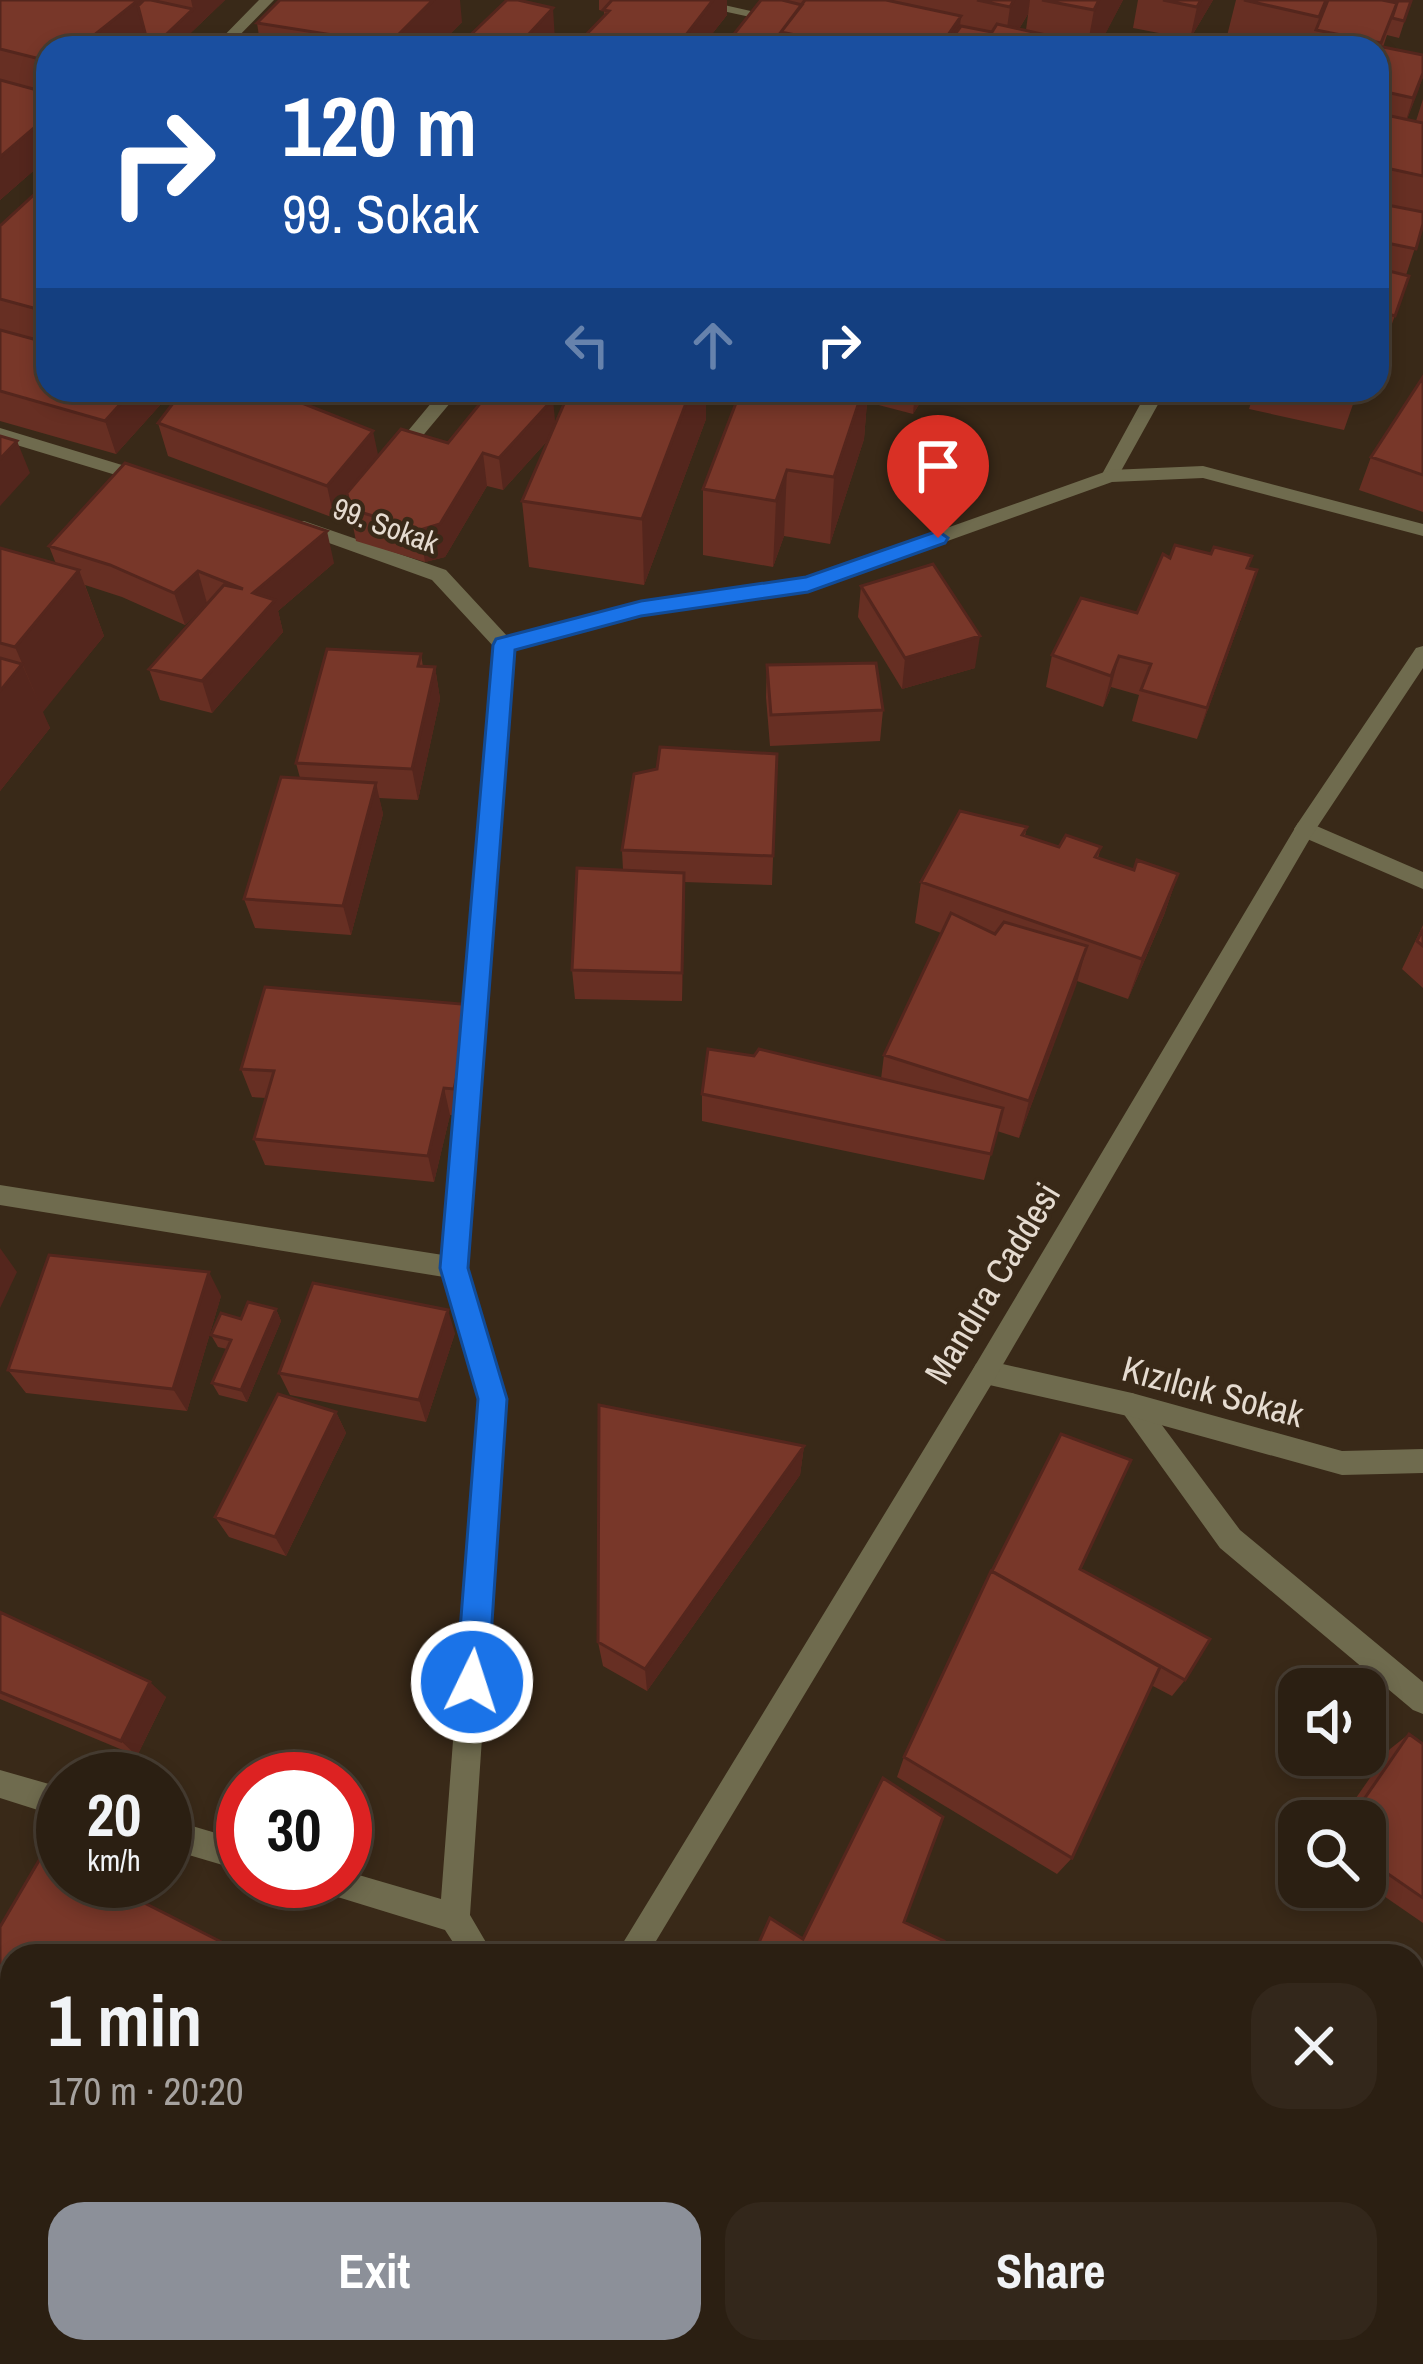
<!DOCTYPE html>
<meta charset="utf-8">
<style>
:root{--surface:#2b1f12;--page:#33271b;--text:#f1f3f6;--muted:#a6a29f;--line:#473d32;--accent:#8c9099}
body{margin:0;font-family:"Archivo Narrow",sans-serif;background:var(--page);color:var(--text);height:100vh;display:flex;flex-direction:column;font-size:45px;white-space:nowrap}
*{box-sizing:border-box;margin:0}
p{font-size:39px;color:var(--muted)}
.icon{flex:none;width:66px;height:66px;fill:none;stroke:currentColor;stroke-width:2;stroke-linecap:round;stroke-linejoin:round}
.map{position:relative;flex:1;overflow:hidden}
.details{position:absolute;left:0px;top:1944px;width:1425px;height:420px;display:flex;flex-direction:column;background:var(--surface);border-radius:36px 36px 0 0;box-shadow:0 6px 18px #0003,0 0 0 3px var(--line)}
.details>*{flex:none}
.banner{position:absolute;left:36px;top:36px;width:1353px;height:366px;border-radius:36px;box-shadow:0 6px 18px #0003,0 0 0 3px var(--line);background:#1a4fa0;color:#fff;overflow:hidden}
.fabs{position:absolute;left:1278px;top:1668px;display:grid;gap:24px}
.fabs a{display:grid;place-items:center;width:108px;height:108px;border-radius:24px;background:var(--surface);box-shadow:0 6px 18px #0003,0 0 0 3px var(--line);font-size:60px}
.speed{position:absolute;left:36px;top:1752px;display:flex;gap:24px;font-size:60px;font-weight:700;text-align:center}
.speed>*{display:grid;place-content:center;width:156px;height:156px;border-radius:50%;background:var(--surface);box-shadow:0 6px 18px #0003,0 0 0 3px var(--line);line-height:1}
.speed small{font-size:30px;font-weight:400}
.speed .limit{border:18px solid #d22;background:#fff;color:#111}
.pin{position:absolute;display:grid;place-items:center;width:102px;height:102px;color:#fff;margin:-123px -51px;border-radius:50% 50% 50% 0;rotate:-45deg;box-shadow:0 0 12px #0007}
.pin .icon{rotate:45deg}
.me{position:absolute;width:132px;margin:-66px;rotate:4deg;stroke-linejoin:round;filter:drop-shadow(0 0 9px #0008)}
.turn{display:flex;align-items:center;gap:42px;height:252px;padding:0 48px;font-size:54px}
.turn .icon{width:156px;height:156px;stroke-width:2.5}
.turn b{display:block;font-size:84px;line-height:102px}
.lanes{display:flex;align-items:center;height:114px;padding:0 48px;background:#0003;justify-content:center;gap:60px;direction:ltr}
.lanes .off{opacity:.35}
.round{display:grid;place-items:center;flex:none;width:126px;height:126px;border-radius:36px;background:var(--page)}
.overview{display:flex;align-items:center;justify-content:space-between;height:204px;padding:0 48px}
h1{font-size:72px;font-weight:800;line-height:90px}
.button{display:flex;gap:24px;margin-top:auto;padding:24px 48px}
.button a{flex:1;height:138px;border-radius:36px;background:var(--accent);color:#fff;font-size:48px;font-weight:800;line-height:138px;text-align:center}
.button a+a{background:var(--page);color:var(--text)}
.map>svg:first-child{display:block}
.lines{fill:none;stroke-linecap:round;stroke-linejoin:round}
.service{fill:#6f6b4e;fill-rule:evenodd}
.minor{fill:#6f6b4e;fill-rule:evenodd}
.tertiary{fill:#6f6b4e;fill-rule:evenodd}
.wall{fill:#672f23}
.shaded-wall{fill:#54261d}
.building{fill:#783729;stroke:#54261d;stroke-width:3}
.route{fill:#1a73e8;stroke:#114b97;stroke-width:3}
.labels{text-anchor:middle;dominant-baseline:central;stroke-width:9;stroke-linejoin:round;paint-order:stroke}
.far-street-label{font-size:30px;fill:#e5dbd0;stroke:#392918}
.street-label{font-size:36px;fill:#e5dbd0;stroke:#392918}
</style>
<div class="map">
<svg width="1423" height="2364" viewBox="0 0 1423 2364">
<rect width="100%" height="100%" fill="#392918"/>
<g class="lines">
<!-- service -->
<path class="service" d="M 1148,390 L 1166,390 L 1116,480 L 1104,480 L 1101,476 Z
M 1132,1393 L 1141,1397 L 1240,1530 L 1423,1682 L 1423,1714 L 1413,1710 L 1220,1548 L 1123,1413 L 1119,1405 L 1123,1397 Z"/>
<!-- minor -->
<path class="minor" d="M 672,0 L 702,0 L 790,20 L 783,24 Z
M 442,390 L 461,390 L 400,463 L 388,463 L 388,455 Z
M 0,428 L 155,475 L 158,479 L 149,485 L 0,440 Z
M 1203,466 L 1423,524 L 1423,536 L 1203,478 L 1112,482 L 808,591 L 641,615 L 513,649 L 466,1268 L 505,1399 L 470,1915 L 494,1956 L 462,1956 L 445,1930 L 318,1891 L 313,1881 L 345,1881 L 345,1871 L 441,1899 L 479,1399 L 444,1277 L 0,1205 L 0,1185 L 443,1255 L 494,647 L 432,580 L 290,529 L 290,521 L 304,521 L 446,570 L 508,637 L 641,601 L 806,578 L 1110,470 Z
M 1305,821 L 1423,872 L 1423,889 L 1298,835 L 1294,829 L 1298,823 Z
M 985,1360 L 1132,1393 L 1342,1451 L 1423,1449 L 1423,1473 L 1342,1475 L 1132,1417 L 985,1384 L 976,1380 L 972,1372 L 976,1364 Z
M 0,1770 L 63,1788 L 63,1818 L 0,1798 Z
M 165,1818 L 243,1841 L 243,1871 L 165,1848 Z"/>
<!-- tertiary -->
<path class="tertiary" d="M 259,0 L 274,0 L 227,48 L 212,48 Z
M 1423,646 L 1423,668 L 1312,835 L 994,1380 L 647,1956 L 615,1956 L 976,1364 L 1298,823 L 1416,648 Z
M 359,2352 L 396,2352 L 391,2364 L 354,2364 Z"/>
</g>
<!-- wall -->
<path class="wall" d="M 0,0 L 225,0 L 175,48 L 48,48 L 48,158 L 0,200 Z
M 599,0 L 727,0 L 727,15 L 701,48 L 581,48 L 581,40 L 604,17 L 604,11 L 599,10 Z
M 761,0 L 1030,0 L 1028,14 L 1019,29 L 1026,30 L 1030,0 L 1123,0 L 1098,47 L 1104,48 L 723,48 Z
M 1138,0 L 1213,0 L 1190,39 L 1133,28 Z
M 1236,0 L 1411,1 L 1399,38 L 1387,35 L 1383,47 L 1423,77 L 1407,119 L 1416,121 L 1423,99 L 1423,224 L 1406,275 L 1409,276 L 1383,349 L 1377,347 L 1377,48 L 1244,48 L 1225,44 Z
M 462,22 L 436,48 L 247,48 L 259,36 L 257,23 Z
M 48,195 L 48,390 L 171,390 L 161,404 L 116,454 L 0,421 L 0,226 Z
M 1423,377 L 1423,512 L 1359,490 L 1371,457 Z
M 183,390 L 297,390 L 289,398 L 378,456 L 555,425 L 570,390 L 706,390 L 706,419 L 644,585 L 529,567 L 522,501 L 549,439 L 503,490 L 487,486 L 445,557 L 425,562 L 356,541 L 348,501 L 334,518 L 168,456 L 158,423 Z
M 741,390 L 928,390 L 913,414 L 867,402 L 864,439 L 830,544 L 784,536 L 773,567 L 703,555 L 703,489 Z
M 1255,390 L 1358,390 L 1344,430 L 1249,409 Z
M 49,546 L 334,563 L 278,611 L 283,632 L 212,713 L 160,700 L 149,669 L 207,603 L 185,625 L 122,597 L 85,585 L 104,636 L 42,712 L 50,728 L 0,791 L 0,548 L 56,564 Z
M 1170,558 L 1248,568 L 1247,602 L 1197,739 L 1132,721 L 1139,695 L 1111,687 L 1103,707 L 1046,687 L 1052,655 L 1137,613 Z
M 861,586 L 975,668 L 902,689 L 858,617 Z
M 421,654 L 423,667 L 435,667 L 440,699 L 418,800 L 379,798 L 383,814 L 351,935 L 255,928 L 244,899 L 300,778 L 296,763 Z
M 767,665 L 883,710 L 880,741 L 770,746 L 766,697 Z
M 777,754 L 772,885 L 684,882 L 682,1001 L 575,999 L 572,970 L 623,870 L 622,850 Z
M 1027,827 L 1025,836 L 1059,847 L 1101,847 L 1098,858 L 1134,870 L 1178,874 L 1164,915 L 1128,999 L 1077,981 L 1019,1138 L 997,1131 L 984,1180 L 702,1121 L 702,1094 L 881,1079 L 884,1055 L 941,933 L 915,923 L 921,882 Z
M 1423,925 L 1423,988 L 1402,969 Z
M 478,1034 L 460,1116 L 450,1115 L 434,1182 L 265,1165 L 254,1139 L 266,1098 L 252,1097 L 241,1069 Z
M 221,1296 L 187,1411 L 26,1393 L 8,1370 Z
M 276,1309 L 281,1321 L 247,1402 L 219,1395 L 212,1383 L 227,1349 L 218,1347 L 211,1335 L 241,1319 Z
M 455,1333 L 426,1422 L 290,1395 L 279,1373 Z
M 336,1412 L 346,1433 L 286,1556 L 229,1537 L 215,1517 Z
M 804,1446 L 800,1475 L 647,1691 L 603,1666 L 598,1642 Z
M 1080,1569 L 1185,1680 L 1172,1696 L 1151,1685 L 1072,1858 L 1057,1874 L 897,1777 L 904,1757 Z
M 0,1612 L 166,1697 L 137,1756 L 0,1699 Z
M 1409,1734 L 1423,1744 L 1423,1923 L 1365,1883 L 1365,1821 L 1340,1821 L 1390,1749 Z
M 965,2352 L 1229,2352 L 1225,2364 L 980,2364 Z"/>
<!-- shaded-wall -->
<path class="shaded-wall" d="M 136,0 L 146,0 L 149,48 L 78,48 Z
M 191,0 L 225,0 L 175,48 L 152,48 L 193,9 Z
M 433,0 L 460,0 L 462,22 L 436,48 L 390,48 L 389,44 Z
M 713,0 L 727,0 L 727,15 L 701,48 L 676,48 Z
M 1014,0 L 1030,0 L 1028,14 L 1007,48 L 1004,48 L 1010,7 Z
M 1099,0 L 1123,0 L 1098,48 L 1087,48 L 1094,10 Z
M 1201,0 L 1213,0 L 1190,39 L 1197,7 Z
M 553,8 L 555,40 L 548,48 L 516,48 Z
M 961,16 L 958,48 L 939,48 Z
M 1423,73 L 1419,89 L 1403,130 L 1413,98 Z
M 48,116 L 48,158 L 0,200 L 0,157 Z
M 133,390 L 156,390 L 161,404 L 116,454 L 105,421 Z
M 156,390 L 171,390 L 161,404 Z
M 261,390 L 297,390 L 268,419 Z
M 691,390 L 706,390 L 706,419 L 644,585 L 642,519 Z
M 863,390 L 868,390 L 864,439 L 830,544 L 834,477 Z
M 915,390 L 928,390 L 913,414 Z
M 553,399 L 556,431 L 503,490 L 499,458 Z
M 373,431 L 380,464 L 334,518 L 327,486 Z
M 17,441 L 30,473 L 0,506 L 0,459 Z
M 483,453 L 487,486 L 445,557 L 425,562 L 420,530 Z
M 787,470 L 784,536 L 773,567 L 776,501 Z
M 327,531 L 334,563 L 278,611 L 283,632 L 212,713 L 202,681 L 253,593 Z
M 79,570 L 104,636 L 43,712 L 15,647 Z
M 1257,570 L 1247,602 L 1197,739 L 1207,708 Z
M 198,571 L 207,603 L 185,625 L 174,593 Z
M 980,636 L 975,668 L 902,689 L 905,658 Z
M 1119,656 L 1111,687 L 1103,707 L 1111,676 Z
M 22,664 L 50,728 L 0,791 L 0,691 Z
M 435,667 L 440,699 L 418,800 L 412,769 Z
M 376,783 L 383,814 L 351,935 L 343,906 Z
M 684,873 L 685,903 L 682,1001 L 682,973 Z
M 1178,874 L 1164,915 L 1128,999 L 1142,959 Z
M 1087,946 L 1076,986 L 1019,1138 L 1029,1101 Z
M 473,1005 L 478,1034 L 460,1116 L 454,1089 Z
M 444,1088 L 450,1115 L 434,1182 L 428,1156 Z
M 0,1248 L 17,1272 L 0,1308 Z
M 209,1272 L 221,1296 L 187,1411 L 173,1389 Z
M 276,1309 L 281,1321 L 247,1402 L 241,1390 Z
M 448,1310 L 455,1333 L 426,1422 L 419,1400 Z
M 336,1412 L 346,1433 L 286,1556 L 275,1537 Z
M 804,1446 L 800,1475 L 647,1691 L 645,1669 Z
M 150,1682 L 166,1697 L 137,1756 L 121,1741 Z
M 0,2272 L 12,2279 L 12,2297 L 0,2291 Z
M 96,2352 L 121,2352 L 114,2364 L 89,2364 Z"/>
<!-- building -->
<path class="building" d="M 0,0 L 134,0 L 137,1 L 78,48 L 48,48 L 48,61 L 0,49 Z
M 144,0 L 151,0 L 193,9 L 152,48 L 149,48 L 138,6 Z
M 280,0 L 433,0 L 389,44 L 257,23 Z
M 507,0 L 518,0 L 553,8 L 516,48 L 457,48 Z
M 612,0 L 713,0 L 676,48 L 616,48 L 581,40 L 609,11 L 603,10 Z
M 761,0 L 782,0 L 802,5 L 781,32 L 781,48 L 723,48 Z
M 805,0 L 886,0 L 961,16 L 939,48 L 858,48 L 781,32 Z
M 977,0 L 1014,0 L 1010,7 Z
M 1042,0 L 1099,0 L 1094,10 Z
M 1163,0 L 1201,0 L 1197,7 Z
M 1244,0 L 1326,0 L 1319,17 Z
M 1328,0 L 1382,0 L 1397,3 L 1381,43 L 1316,30 Z
M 1382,0 L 1411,1 L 1404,21 L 1392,18 L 1397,3 Z
M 997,24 L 1104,48 L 982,48 Z
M 961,26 L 992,32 L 982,48 L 945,48 Z
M 259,36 L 336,48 L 247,48 Z
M 1368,44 L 1423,55 L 1423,73 L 1413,98 L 1377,90 L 1377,48 L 1367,48 Z
M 0,80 L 48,93 L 48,116 L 0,157 Z
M 1377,113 L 1423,123 L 1423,176 L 1377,166 Z
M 38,191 L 48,195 L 48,312 L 0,299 L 0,226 Z
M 1377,203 L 1423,212 L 1423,224 L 1416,249 L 1377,241 Z
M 1377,268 L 1409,276 L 1395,316 L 1377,311 Z
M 0,330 L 48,343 L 48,390 L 133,390 L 105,421 L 0,391 Z
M 1423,377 L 1423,475 L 1371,457 Z
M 183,390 L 269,390 L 373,431 L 327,486 L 158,423 Z
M 491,390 L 515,390 L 553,399 L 499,458 L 483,453 L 440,524 L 420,530 L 350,509 L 347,493 L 401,429 L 448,443 Z
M 570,390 L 691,390 L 642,519 L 522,501 Z
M 741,390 L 863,390 L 834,477 L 787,470 L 776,501 L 703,489 Z
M 1324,390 L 1358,390 L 1356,397 Z
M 0,436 L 17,441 L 0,459 Z
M 125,463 L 327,531 L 253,593 L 275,600 L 202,681 L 149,669 L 224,585 L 243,589 L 198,571 L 174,593 L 110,565 L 49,546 Z
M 1175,545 L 1211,554 L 1214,547 L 1252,556 L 1247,568 L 1257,570 L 1207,708 L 1141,690 L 1151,664 L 1119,656 L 1111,676 L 1052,655 L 1081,598 L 1137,613 L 1163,554 L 1170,558 Z
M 0,548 L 79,570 L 15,647 L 0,643 Z
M 933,564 L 980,636 L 905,658 L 861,586 Z
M 327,649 L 421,654 L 418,666 L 435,667 L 412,769 L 296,763 Z
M 0,658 L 22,664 L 0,691 Z
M 876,663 L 883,710 L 771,715 L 767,665 Z
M 660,747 L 777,754 L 773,856 L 622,850 L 634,774 L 657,769 Z
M 281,777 L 376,783 L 343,906 L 244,899 Z
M 960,811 L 1027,827 L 1022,835 L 1059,847 L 1066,835 L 1101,847 L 1095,857 L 1134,870 L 1137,860 L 1178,874 L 1142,959 L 921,882 Z
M 577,868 L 684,873 L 682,973 L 572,970 Z
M 951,913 L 995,934 L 1004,922 L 1087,946 L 1029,1101 L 884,1055 Z
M 1423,929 L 1423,946 L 1417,941 Z
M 265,987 L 473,1005 L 454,1089 L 444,1088 L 428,1156 L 254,1139 L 274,1071 L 241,1069 Z
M 708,1049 L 754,1056 L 759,1049 L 1003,1108 L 991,1154 L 702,1094 Z
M 49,1255 L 209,1272 L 173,1389 L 8,1370 Z
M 313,1283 L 448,1310 L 419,1400 L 279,1373 Z
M 248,1302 L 276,1309 L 241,1390 L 212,1383 L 231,1340 L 211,1335 L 221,1313 L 241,1319 Z
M 278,1394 L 336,1412 L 275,1537 L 215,1517 Z
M 599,1405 L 804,1446 L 645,1669 L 598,1642 Z
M 1061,1434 L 1131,1460 L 1080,1569 L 1210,1639 L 1185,1680 L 992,1571 Z
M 991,1571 L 1160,1667 L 1072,1858 L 904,1757 Z
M 0,1612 L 150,1682 L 121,1741 L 0,1692 Z
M 1409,1734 L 1423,1744 L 1423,1898 L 1365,1858 L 1365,1821 L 1349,1821 Z
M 883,1778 L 943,1817 L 904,1922 L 944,1941 L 938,1956 L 753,1956 L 770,1918 L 803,1939 Z
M 44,1852 L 63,1861 L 63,1881 L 101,1881 L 249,1956 L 12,1956 L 12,2004 L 0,1997 L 0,1927 Z
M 0,2291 L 12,2297 L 12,2352 L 96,2352 L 89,2364 L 0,2364 Z
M 690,2352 L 758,2352 L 754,2364 L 711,2364 Z
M 975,2352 L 1229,2352 L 1225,2364 L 983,2364 L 973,2356 Z"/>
<!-- route -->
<path class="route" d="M 938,531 L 948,538 L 945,543 L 808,592 L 641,616 L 515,650 L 468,1268 L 507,1399 L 488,1682 L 483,1693 L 472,1698 L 461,1693 L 456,1682 L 478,1399 L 440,1268 L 493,645 L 496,639 L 641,601 L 806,577 Z"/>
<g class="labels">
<!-- far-street labels -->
<g class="far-street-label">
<text transform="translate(386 525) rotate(20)">99. Sokak</text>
</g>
<!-- street labels -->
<g class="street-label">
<text transform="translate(992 1283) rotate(-59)">Mandıra Caddesi</text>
<text transform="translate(1213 1391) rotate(15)">Kızılcık Sokak</text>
</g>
</g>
</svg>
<div class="fabs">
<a><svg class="icon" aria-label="sound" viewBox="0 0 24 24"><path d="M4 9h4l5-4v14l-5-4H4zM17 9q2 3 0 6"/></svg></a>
<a><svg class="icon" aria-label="search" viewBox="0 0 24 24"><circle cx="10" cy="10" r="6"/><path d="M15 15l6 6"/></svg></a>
</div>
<div class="speed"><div>20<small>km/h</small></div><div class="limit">30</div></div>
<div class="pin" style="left:938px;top:538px;background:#d93025"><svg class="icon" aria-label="arrive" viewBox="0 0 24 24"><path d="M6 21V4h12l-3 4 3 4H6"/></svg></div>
<svg class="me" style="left:472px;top:1682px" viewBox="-20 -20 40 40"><circle r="17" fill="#1a73e8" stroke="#fff" stroke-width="3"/><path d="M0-11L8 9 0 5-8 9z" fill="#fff"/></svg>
<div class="banner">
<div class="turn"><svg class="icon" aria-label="right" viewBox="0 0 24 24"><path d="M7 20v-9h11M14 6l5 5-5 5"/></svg><div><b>120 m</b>99. Sokak</div></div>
<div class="lanes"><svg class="icon off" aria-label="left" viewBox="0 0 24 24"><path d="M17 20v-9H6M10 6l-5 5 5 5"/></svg><svg class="icon off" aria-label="ahead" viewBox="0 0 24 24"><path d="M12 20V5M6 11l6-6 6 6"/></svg><svg class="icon" aria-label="right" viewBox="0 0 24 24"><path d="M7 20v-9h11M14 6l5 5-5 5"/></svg></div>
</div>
<section class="details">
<div class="overview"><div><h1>1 min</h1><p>170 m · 20:20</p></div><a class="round"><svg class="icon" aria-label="close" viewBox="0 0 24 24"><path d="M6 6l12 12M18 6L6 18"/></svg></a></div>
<div class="button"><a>Exit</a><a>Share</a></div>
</section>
</div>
